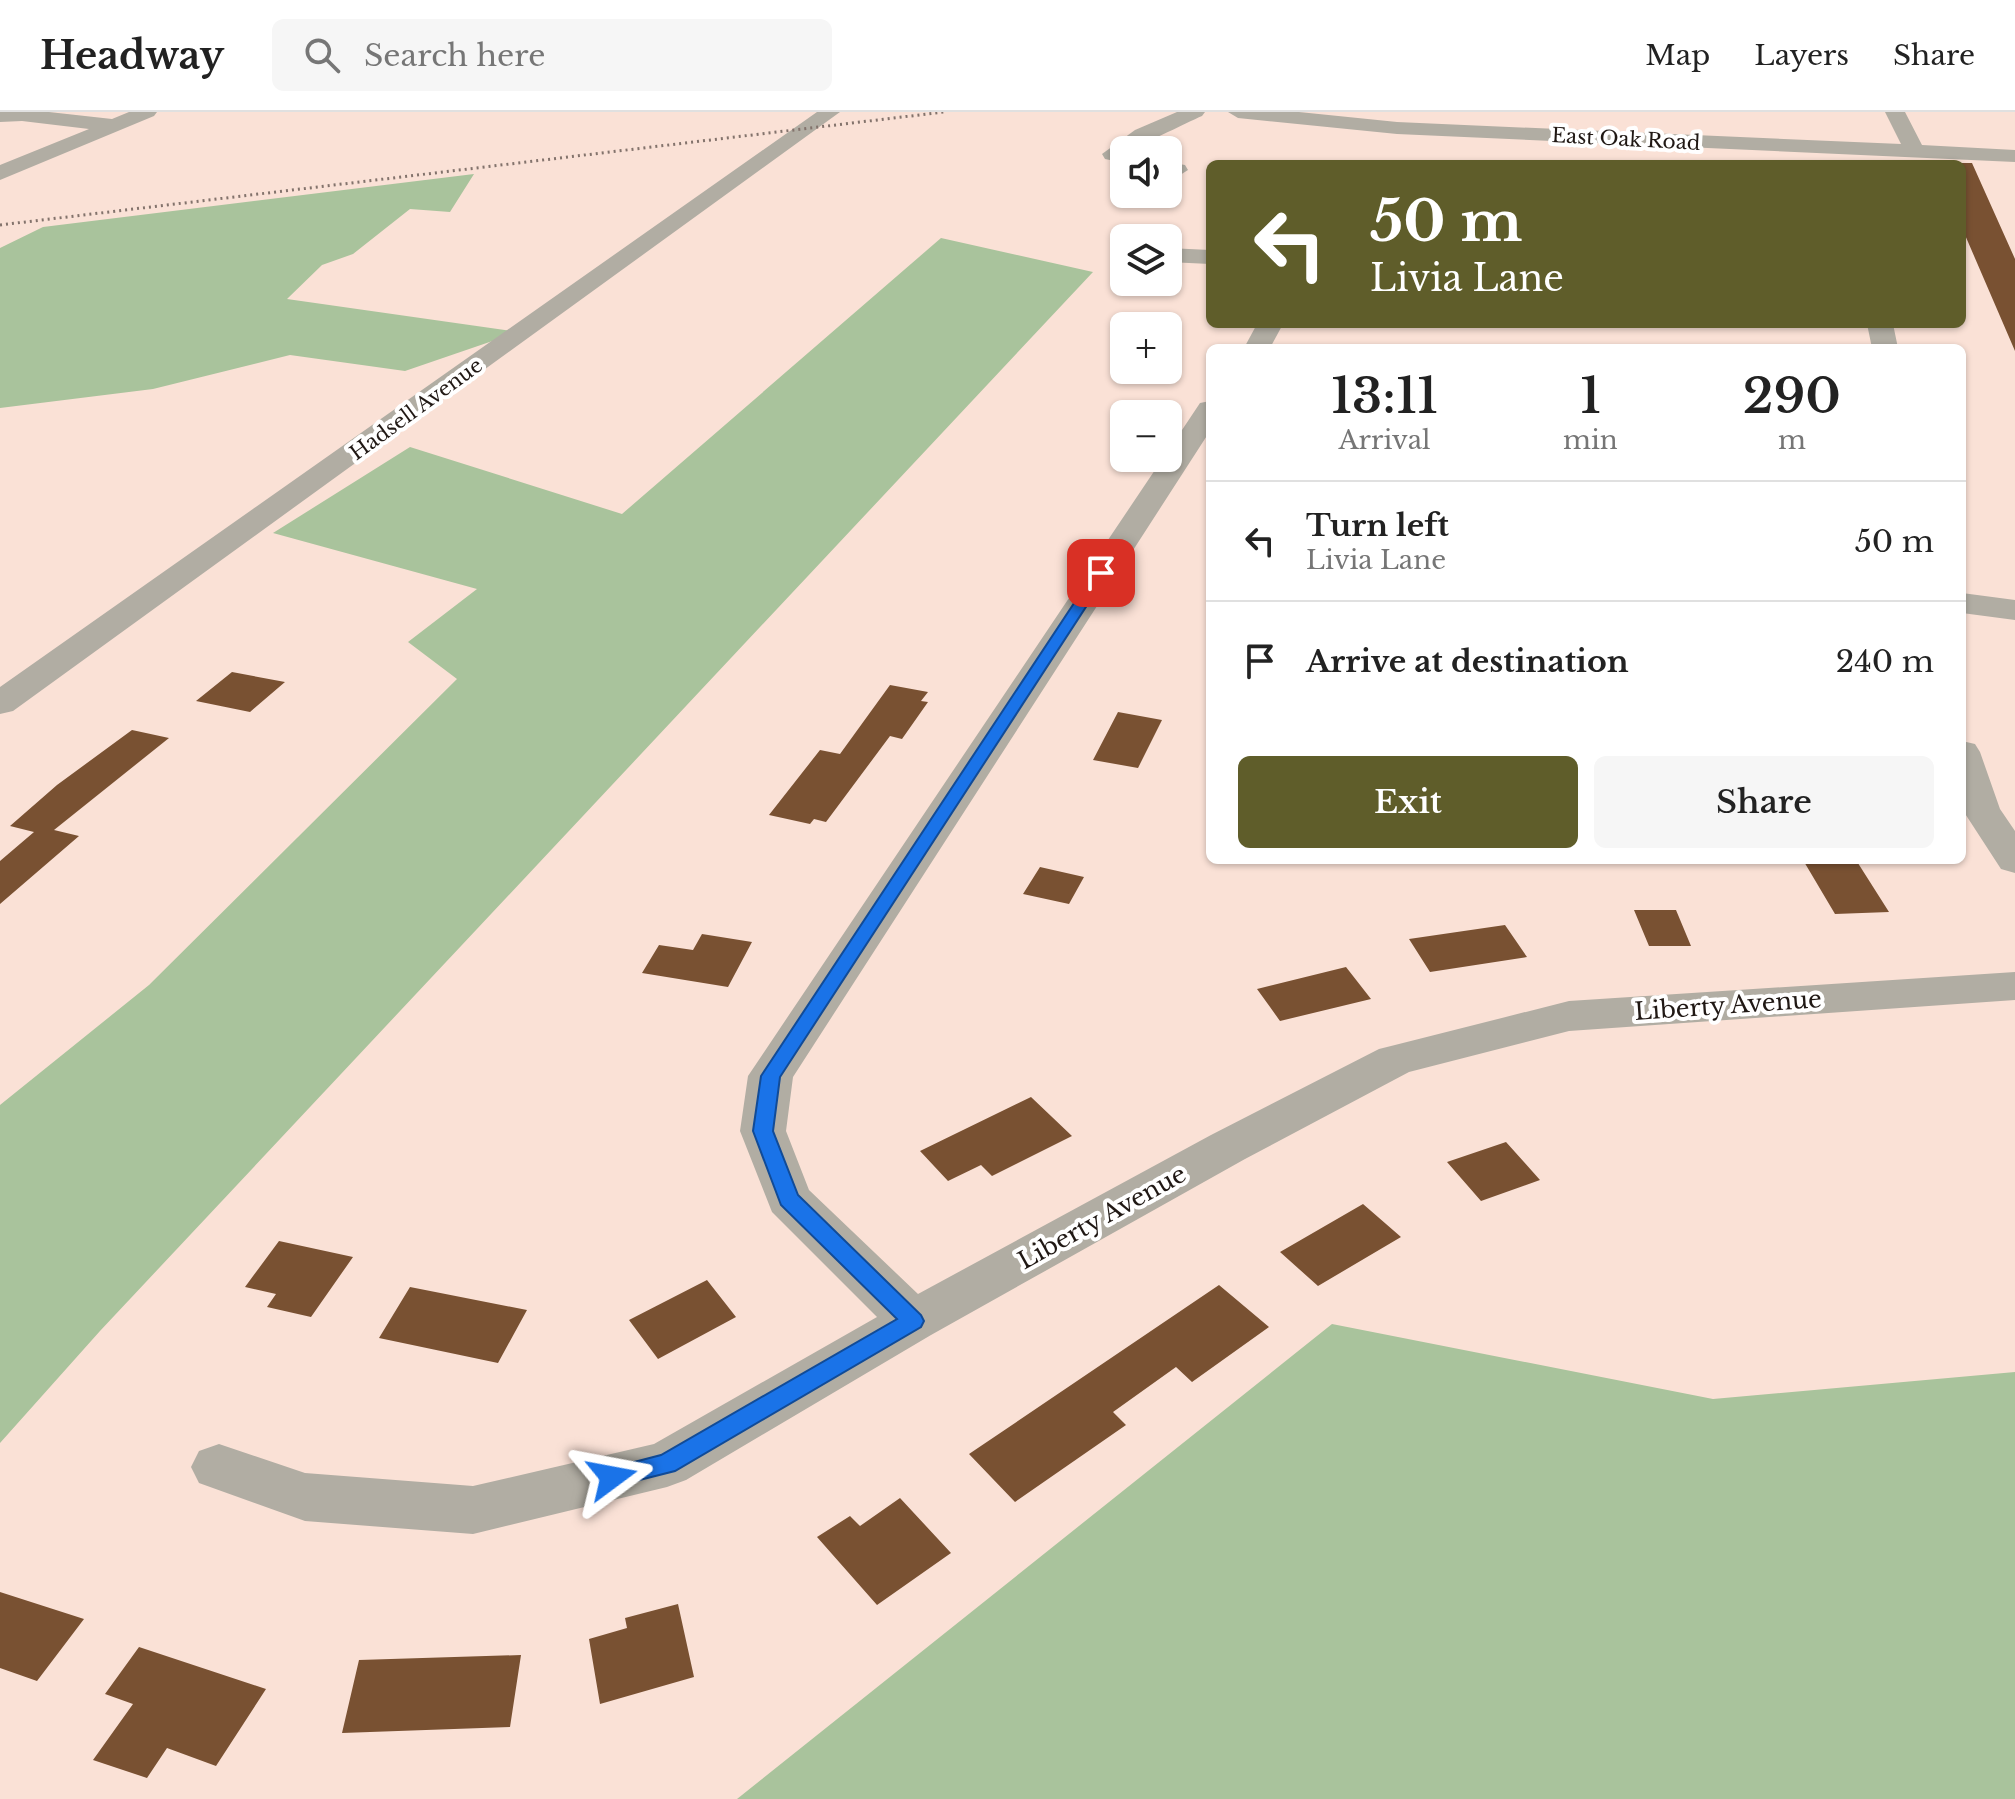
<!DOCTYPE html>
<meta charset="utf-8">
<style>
:root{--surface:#fff;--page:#f6f6f6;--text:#222;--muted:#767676;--line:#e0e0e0;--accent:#5f5d2a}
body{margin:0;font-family:"Libre Baskerville",serif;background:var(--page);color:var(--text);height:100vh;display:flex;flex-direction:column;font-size:30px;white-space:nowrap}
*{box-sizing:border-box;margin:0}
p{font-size:26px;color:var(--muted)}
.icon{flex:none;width:44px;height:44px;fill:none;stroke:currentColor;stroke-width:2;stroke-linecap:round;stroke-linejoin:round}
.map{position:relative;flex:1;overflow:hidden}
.drawer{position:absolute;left:1206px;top:232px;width:760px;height:520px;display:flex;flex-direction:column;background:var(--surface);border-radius:12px;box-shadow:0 2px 6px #0004}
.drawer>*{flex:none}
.hud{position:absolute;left:1206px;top:48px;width:760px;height:168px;border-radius:12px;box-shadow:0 2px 6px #0004;background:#5f5d2a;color:#fff;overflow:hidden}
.fabs{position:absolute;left:1110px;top:24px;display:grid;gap:16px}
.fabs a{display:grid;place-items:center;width:72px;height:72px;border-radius:12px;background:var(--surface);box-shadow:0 2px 6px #0004;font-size:40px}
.pin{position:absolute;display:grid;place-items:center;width:68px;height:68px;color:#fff;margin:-34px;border-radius:16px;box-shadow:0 4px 12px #0006}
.me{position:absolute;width:88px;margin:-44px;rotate:77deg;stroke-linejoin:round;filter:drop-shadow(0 0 6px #0008)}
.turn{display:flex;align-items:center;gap:28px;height:168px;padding:0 32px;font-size:36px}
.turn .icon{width:104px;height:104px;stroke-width:2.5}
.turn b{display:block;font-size:56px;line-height:68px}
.eta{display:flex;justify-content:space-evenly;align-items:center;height:136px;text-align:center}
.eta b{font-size:48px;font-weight:600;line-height:56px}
.action{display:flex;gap:16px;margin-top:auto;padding:16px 32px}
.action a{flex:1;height:92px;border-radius:12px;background:var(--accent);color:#fff;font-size:32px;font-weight:600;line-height:92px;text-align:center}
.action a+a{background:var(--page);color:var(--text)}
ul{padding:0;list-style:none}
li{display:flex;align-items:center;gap:24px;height:120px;padding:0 32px;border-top:2px solid var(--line)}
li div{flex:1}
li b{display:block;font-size:30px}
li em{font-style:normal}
header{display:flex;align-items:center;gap:48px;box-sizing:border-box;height:112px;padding:0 40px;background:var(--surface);border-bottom:2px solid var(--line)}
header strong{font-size:38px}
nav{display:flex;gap:44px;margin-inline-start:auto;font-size:28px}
.search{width:560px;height:72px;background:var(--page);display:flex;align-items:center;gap:20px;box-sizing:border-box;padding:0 28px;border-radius:12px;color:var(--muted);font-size:30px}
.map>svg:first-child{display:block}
.green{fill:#a9c39c}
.building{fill:#795132}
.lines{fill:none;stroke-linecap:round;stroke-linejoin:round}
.minor{fill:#b1ada3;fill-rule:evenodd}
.rail{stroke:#83736c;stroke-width:3;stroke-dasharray:2 4;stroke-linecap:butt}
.route{fill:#1a73e8;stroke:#114b97;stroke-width:2}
.labels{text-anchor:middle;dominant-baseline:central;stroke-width:8;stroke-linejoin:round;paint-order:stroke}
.far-street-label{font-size:20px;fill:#201814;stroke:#fff}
.street-label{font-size:24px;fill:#201814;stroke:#fff}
</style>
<header>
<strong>Headway</strong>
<div class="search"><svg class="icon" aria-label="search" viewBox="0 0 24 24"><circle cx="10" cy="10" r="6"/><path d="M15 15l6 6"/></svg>Search here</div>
<nav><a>Map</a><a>Layers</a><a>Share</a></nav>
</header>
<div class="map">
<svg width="2015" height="1687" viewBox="0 0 2015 1687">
<rect width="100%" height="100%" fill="#fae1d6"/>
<!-- green -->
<path class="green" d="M 474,62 L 450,100 L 410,97 L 353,142 L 322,153 L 287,187 L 519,220 L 405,259 L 290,243 L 153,277 L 0,296 L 0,136 L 43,115 Z
M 941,126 L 1093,160 L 100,1219 L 0,1331 L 0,993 L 149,873 L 457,567 L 408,530 L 477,477 L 273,421 L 410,335 L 622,402 Z
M 1332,1212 L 1713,1287 L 2015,1260 L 2015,1687 L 737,1687 Z"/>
<!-- building -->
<path class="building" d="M 1962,51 L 1972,51 L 2015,147 L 2015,239 L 1962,116 Z
M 232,560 L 285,570 L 250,600 L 196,589 Z
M 890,573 L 928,580 L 921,589 L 928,590 L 902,627 L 890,624 L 826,710 L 814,707 L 810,712 L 769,703 L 820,638 L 840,642 Z
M 1118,600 L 1162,608 L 1138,656 L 1093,648 Z
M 132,618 L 169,626 L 54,718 L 79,724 L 0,792 L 0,749 L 34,720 L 10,714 L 57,673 Z
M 1803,748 L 1856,748 L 1889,800 L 1835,802 Z
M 1040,755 L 1084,765 L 1069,792 L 1023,782 Z
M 1634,798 L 1676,798 L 1691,834 L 1649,834 Z
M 1505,813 L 1527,845 L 1430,860 L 1409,827 Z
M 702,822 L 752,830 L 728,875 L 642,861 L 659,833 L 693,838 Z
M 1346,855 L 1371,887 L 1280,909 L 1257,877 Z
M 1031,985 L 1072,1024 L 992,1064 L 981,1053 L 948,1069 L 920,1039 Z
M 1506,1030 L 1540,1068 L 1481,1089 L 1447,1050 Z
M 1363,1092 L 1401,1125 L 1318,1174 L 1280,1140 Z
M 279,1129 L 353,1145 L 311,1205 L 267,1195 L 276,1182 L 245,1175 Z
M 707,1168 L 736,1205 L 658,1247 L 629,1208 Z
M 1219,1173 L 1269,1215 L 1192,1270 L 1176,1255 L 1113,1300 L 1126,1313 L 1015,1390 L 969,1342 Z
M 410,1175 L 527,1198 L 498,1251 L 379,1226 Z
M 900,1386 L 951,1441 L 877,1493 L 817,1425 L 850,1404 L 860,1414 Z
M 0,1480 L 84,1507 L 37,1569 L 0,1556 Z
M 678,1492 L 694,1565 L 600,1592 L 589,1527 L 627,1516 L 625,1506 Z
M 139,1535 L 266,1577 L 216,1654 L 167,1636 L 147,1666 L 93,1648 L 133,1592 L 105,1582 Z
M 521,1543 L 510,1615 L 342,1621 L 359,1548 Z"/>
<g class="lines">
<!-- minor -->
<path class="minor" d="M 0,0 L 49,0 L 112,7 L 129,0 L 157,0 L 154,4 L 0,68 L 0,53 L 89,17 L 22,9 L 0,10 Z
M 817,0 L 840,0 L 13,599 L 0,602 L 0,575 Z
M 1177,0 L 1205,0 L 1202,4 C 1188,10 1133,38 1124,38 L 1124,51 L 1105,47 L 1102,42 L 1135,18 Z
M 1228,0 L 1299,0 L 1397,10 L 1901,32 L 1885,0 L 1905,0 L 1922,33 L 2015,38 L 2015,50 L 1397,22 L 1238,6 Z
M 1168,50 L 1185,53 L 1188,58 L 1177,65 L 1168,62 Z
M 1168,136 L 1210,138 L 1210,152 L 1168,150 Z
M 1257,212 L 1283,212 L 1270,236 L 1244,236 Z
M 1867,212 L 1893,212 L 1898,236 L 1872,236 Z
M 1210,289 L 1210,319 L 793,965 L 786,1019 L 809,1078 L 918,1182 L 1211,1023 L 1379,937 L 1395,933 L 1569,889 L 2015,860 L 2015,888 L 1569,919 L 1409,960 L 1245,1047 L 931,1223 L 686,1368 L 667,1375 L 473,1422 L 305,1409 L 199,1371 L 191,1355 L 199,1339 L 219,1332 L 305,1361 L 473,1374 L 654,1332 L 877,1205 L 772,1100 L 740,1019 L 748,964 L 1163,346 L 1168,346 L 1168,339 L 1200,291 Z
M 1962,481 L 2015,488 L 2015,508 L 1962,501 Z
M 1962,629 L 1975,632 L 1980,640 L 2000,697 L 2015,719 L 2015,761 L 2001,757 L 1962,697 Z"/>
<!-- rail -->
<path class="rail" d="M 0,113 L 944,0"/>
</g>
<!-- route -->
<path class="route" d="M 1101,457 L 1108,461 L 780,965 L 773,1019 L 798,1083 L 921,1203 L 924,1209 L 921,1215 L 675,1359 L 612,1375 L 603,1372 L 600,1365 L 603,1358 L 661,1343 L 897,1207 L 781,1093 L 753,1019 L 761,964 L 1094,461 Z"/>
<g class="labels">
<!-- far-street labels -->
<g class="far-street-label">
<text transform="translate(1626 27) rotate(3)">East Oak Road</text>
<text transform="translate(416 297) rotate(-36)">Hadsell Avenue</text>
</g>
<!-- street labels -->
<g class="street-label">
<text transform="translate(1728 893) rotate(-4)">Liberty Avenue</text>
<text transform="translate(1102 1105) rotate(-29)">Liberty Avenue</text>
</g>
</g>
</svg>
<div class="fabs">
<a><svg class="icon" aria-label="sound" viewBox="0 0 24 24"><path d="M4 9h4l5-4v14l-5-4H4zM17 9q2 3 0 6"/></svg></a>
<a><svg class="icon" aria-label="layers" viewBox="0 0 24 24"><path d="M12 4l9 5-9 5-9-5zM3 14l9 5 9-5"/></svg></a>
<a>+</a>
<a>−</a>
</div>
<div class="pin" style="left:1101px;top:461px;background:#d93025"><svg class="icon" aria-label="arrive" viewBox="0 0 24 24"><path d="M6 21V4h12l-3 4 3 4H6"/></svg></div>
<svg class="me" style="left:612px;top:1365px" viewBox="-20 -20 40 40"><path d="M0-17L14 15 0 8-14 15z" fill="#1a73e8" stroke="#fff" stroke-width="4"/></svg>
<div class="hud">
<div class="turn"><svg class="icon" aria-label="left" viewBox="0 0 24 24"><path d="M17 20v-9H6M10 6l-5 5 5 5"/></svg><div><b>50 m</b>Livia Lane</div></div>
</div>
<section class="drawer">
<div class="eta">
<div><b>13:11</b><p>Arrival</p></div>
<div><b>1</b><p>min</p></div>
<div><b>290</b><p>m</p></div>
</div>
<ul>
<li><svg class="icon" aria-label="left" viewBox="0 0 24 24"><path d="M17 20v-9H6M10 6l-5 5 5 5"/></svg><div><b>Turn left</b><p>Livia Lane</p></div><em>50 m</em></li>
<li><svg class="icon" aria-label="arrive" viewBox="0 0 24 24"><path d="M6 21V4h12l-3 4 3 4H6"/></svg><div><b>Arrive at destination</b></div><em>240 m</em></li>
</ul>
<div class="action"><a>Exit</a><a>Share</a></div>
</section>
</div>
